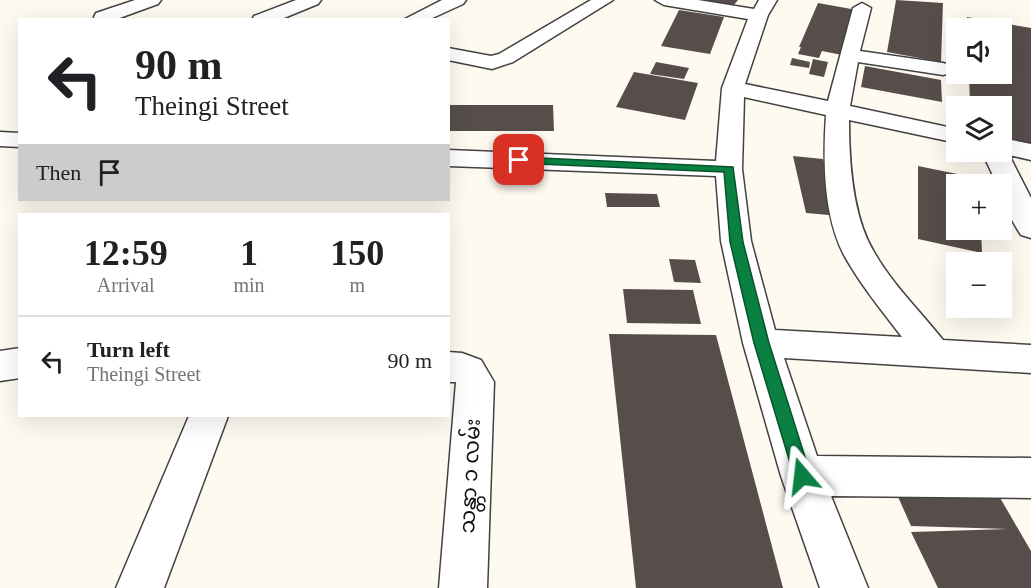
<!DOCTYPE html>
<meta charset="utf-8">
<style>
:root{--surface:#fff;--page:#f2f2f2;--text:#202124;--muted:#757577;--line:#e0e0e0}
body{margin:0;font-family:"Times New Roman","Noto Sans Myanmar",serif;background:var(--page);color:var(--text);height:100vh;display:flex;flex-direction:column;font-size:22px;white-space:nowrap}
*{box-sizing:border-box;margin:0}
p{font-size:20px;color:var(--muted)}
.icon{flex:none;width:33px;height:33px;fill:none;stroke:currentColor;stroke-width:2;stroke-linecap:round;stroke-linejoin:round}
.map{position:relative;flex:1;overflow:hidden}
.details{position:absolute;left:18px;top:213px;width:432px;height:204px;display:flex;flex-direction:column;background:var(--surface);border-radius:0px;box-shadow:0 6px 24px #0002}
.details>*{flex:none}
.hud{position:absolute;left:18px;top:18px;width:432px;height:183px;border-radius:0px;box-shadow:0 6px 24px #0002;background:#fff;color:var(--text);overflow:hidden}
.controls{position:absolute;left:946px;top:18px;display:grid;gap:12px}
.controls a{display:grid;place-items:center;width:66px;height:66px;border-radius:0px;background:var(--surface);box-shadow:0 6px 24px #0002;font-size:30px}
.pin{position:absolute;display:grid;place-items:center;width:51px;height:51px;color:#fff;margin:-26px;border-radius:12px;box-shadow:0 3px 9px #0006}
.me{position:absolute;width:66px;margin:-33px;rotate:343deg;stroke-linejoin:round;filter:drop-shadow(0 0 4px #0008)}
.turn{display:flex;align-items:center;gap:21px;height:126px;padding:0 18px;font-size:27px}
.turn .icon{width:78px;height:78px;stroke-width:2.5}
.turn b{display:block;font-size:42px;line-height:51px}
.then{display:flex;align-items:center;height:57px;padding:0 18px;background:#0003;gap:12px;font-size:22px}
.eta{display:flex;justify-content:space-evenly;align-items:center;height:102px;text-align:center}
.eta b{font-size:36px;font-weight:700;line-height:42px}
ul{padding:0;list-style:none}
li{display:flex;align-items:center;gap:18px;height:90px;padding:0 18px;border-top:2px solid var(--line)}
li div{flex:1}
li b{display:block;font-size:22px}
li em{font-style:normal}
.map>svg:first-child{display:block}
.building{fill:#574e4b}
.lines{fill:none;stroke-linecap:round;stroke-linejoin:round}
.minor-casing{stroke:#424242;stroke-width:3}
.minor{fill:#fff;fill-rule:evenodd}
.route{fill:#0b8043;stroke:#07532c;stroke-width:1.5}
.labels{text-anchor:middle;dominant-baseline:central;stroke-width:6;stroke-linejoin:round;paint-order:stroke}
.near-street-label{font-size:21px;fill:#0f0f0f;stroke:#fff}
</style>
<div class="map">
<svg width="1031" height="588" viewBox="0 0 1031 588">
<rect width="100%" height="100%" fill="#fffaf0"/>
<!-- building -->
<path class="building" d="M 704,0 L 738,0 L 733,6 Z
M 896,0 L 943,3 L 941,62 L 887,52 Z
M 818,3 L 857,10 L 842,55 L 822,51 L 819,58 L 798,54 L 801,47 L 799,47 Z
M 679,10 L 724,17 L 710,54 L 661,46 Z
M 967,17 L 1031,28 L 1031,146 L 1002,140 L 1002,106 L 970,106 L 969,74 L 1002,74 L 1002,28 L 967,28 Z
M 792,58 L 810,62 L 809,68 L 790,65 Z
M 813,59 L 828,62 L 824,77 L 809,74 Z
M 656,62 L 689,68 L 684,79 L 650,74 Z
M 865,66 L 941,80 L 942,102 L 861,87 Z
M 634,72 L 698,83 L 685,120 L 616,107 Z
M 448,105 L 553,105 L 554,131 L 448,131 Z
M 793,156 L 823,159 L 840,216 L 806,213 Z
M 918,166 L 977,178 L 978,184 L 957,184 L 957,230 L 981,230 L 982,253 L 918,239 Z
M 605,193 L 657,194 L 660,207 L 607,207 Z
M 669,259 L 695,260 L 701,283 L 674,282 Z
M 623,289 L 693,290 L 701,324 L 627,323 Z
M 609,334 L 716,335 L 783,588 L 636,588 Z
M 891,481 L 992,484 L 1031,551 L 1031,588 L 938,588 L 911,532 L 1008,529 L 911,526 Z"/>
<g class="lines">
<defs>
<path id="minor" d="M 135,0 L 161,0 L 158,4 L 114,20 L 95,20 L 94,17 L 96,13 Z
M 296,0 L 321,0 L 318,4 L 279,20 L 252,20 L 254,16 Z
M 442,0 L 466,0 L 463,4 L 428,20 L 403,20 Z
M 591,0 L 613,0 L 513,62 L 492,69 L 448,60 L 448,48 L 491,56 L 499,54 Z
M 655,0 L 698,0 L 754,9 L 759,0 L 777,0 L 768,15 L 745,84 L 828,101 L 853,8 L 862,3 L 871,8 L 860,51 L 943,63 L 950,65 L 954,69 L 950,73 L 943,75 L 858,62 L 850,106 L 957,129 L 957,143 L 849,120 C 849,161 852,216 874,252 C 892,284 920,311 943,340 L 1031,345 L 1031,373 L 784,358 L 817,456 L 1031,458 L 1031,498 L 831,496 L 868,588 L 820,588 L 781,476 L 743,343 L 721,241 L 716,176 L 448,166 L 448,150 L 716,161 L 722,88 L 748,19 L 664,5 ZM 744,97 L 826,115 C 823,159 823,215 844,255 C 860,284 882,311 902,337 L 775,330 L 751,241 L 742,169 Z
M 0,132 L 20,133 L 20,147 L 0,146 Z
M 1002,138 L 1031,144 L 1031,160 L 1009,155 L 1031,198 L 1031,238 L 1021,235 C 1011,220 1002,202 1002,184 L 997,184 L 982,152 L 1002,152 Z
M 20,348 L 20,378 L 0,381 L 0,351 Z
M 448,352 L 462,353 L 481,360 L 494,382 L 487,588 L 439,588 L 456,382 L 448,382 Z
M 189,416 L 228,416 L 164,588 L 116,588 Z"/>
</defs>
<!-- minor casing -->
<use href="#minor" class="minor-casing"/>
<!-- minor -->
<use href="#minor" class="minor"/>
</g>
<!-- route -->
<path class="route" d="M 519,157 L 733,167 L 743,242 L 769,343 L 811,476 L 809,482 L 802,484 L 796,482 L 794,476 L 754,343 L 730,242 L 724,172 L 515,163 L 513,160 Z"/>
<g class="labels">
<!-- near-street labels -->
<g class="near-street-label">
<text transform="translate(470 476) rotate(-87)">သန္တာ ၁ လမ်း</text>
</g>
</g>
</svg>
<div class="controls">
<a><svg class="icon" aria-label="sound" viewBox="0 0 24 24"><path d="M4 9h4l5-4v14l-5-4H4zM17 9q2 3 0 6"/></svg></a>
<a><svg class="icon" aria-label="layers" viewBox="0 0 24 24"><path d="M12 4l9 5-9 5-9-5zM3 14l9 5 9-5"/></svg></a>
<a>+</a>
<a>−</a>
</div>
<div class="pin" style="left:519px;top:160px;background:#d93025"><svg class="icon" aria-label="arrive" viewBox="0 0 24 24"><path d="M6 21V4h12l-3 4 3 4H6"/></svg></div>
<svg class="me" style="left:802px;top:476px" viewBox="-20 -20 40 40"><path d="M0-17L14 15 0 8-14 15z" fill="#0b8043" stroke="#fff" stroke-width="4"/></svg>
<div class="hud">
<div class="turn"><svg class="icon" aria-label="left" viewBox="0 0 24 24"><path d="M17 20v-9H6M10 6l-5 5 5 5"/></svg><div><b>90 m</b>Theingi Street</div></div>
<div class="then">Then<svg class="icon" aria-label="arrive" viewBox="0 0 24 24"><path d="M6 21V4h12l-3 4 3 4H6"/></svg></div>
</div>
<section class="details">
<div class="eta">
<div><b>12:59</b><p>Arrival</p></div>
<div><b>1</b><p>min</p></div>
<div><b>150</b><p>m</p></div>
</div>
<ul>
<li><svg class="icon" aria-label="left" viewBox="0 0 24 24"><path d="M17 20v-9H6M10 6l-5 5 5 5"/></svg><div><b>Turn left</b><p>Theingi Street</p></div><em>90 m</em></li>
</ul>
</section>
</div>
